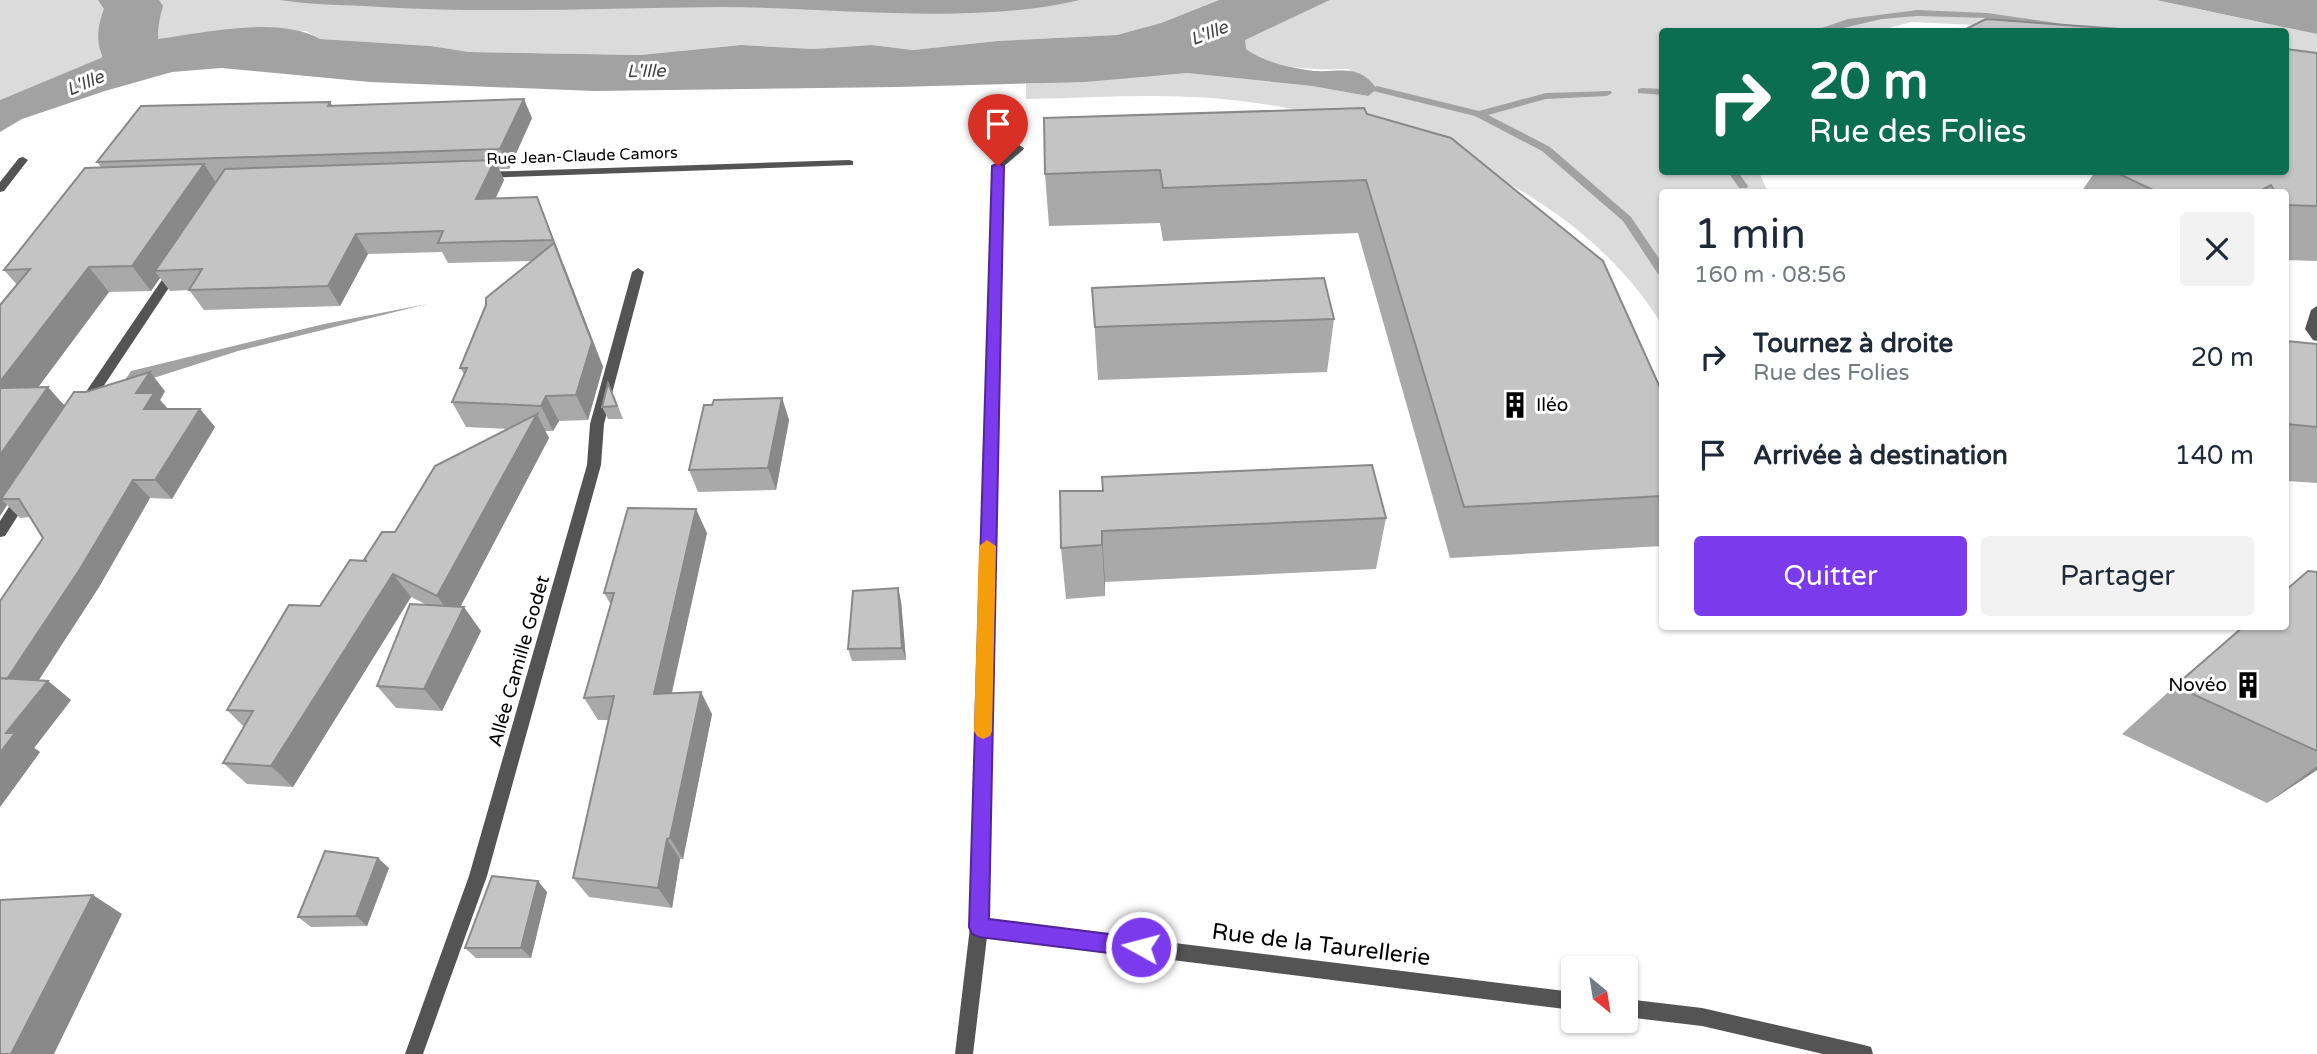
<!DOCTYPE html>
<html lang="fr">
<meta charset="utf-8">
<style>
:root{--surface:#fff;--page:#f2f2f3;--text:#1f2937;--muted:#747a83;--accent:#7c3aed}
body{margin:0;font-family:"Varela Round",sans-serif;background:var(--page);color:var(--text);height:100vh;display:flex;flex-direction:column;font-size:26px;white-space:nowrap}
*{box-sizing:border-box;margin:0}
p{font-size:23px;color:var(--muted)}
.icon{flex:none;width:38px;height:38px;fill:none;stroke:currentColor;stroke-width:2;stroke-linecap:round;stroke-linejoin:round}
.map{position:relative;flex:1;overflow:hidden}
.panel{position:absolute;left:1659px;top:189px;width:630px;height:441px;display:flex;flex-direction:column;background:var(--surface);border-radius:7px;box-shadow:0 2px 5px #0004}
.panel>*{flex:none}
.banner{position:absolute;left:1659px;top:28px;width:630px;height:147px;border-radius:7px;box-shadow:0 2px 5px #0004;background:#0b6e4f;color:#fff;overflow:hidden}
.needle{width:46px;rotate:150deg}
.tools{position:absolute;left:1561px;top:956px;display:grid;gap:14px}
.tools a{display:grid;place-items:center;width:77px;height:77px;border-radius:7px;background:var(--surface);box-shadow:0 2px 5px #0004;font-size:35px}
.pin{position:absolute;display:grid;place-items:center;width:60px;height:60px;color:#fff;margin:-72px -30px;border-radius:50% 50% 50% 0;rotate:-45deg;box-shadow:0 0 7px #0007}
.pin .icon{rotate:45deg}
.me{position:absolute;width:77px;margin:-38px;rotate:277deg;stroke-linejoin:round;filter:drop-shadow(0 0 5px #0008)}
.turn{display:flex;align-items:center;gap:24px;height:147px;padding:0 35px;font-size:32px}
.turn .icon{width:91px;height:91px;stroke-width:2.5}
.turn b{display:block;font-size:49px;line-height:60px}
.round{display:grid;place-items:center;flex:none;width:74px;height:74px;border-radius:7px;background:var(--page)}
.overview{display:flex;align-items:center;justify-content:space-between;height:119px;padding:0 35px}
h1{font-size:42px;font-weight:600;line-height:52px}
.cta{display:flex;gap:14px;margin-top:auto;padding:14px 35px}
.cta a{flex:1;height:80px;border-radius:7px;background:var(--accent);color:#fff;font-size:28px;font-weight:600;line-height:80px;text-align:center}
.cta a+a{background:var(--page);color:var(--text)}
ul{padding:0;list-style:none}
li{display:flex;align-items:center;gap:21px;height:98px;padding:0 35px}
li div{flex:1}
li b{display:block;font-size:26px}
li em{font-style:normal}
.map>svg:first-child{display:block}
.green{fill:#dbdbdb}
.water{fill:#a2a2a2}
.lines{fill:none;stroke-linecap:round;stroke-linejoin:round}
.stream{fill:#a2a2a2;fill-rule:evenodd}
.river{fill:#a2a2a2;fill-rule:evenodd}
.street{fill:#545454;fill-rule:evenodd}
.wall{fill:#a9a9a9}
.shaded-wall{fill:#898989}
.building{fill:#c4c4c4;stroke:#898989;stroke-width:2}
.route{fill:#7c3aed;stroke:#51269a;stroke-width:2}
.slow{fill:#f59e0b}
.labels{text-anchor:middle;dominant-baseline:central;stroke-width:6;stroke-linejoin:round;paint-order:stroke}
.far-street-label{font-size:16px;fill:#000;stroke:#fff}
.far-water-label{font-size:18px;font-style:italic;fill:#434343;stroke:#fff}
.poi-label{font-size:19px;fill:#000;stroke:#fff;text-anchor:start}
.street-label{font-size:19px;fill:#000;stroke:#fff}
.near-street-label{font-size:23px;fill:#000;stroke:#fff}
</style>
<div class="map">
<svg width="2317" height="1054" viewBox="0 0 2317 1054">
<rect width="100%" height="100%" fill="#fff"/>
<!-- green -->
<path class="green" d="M 0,0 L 1219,0 L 1161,23 L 1117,35 L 997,41 L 913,50 L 872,45 L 813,49 L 741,45 L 640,55 L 469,52 L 431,46 L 320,39 L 306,31 L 134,42 L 130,31 L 120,34 L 102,58 L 0,100 Z
M 1330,0 L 2155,0 L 2317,34 L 2317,95 L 2286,89 L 2286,32 L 2051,32 L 2038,28 L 1912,22 L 1872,32 L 1662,32 L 1662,172 L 1759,172 L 1768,192 L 1662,192 L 1662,325 C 1573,180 1384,115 1223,99 C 1158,93 1091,98 1026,99 L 1026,84 L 1187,73 L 1312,86 L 1368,96 L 1349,69 C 1315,70 1275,70 1246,49 L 1244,40 Z"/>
<!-- water -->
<path class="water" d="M 279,0 L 1080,0 C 969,26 834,7 720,7 C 601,8 483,14 364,6 C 336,5 307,4 279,0 Z
M 1219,0 L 1330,0 L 1245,40 L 1246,49 C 1262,61 1287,67 1307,70 C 1336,75 1357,60 1377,89 L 1368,96 L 1312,86 L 1187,73 L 1085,82 L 896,87 L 594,91 L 370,82 L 221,68 L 172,72 L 105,91 L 22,119 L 0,132 L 0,100 L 101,58 L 126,29 L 130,30 L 135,42 C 187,37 273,13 320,39 L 431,46 L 469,52 L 640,55 L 741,45 L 813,49 L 872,45 L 913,50 L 997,41 L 1117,35 L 1161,23 Z
M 2156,0 L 2317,0 L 2317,34 Z
M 427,304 L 238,351 L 119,389 L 131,371 L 324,324 Z"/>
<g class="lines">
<!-- stream -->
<path class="stream" d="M 1917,10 L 1987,13 L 2057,23 L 2095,32 L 2073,32 L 1987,18 L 1917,16 L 1882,19 L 1826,32 L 1810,32 L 1848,19 Z
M 1377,86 L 1479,111 L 1546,93 L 1611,91 L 1612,93 L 1607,96 L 1546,99 L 1488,115 L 1550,147 L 1631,217 L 1662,263 L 1662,275 L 1658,274 L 1623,221 L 1542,151 L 1475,116 L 1373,91 L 1372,89 Z
M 1642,88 L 1662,89 L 1662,95 L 1638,93 L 1638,89 Z
M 1728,172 L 1738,172 L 1748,186 L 1747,188 L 1739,188 Z"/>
<!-- river -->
<path class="river" d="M 98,0 L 159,0 L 163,6 C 157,27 155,43 166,62 L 157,75 L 135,81 L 113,75 C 97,52 94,35 104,9 Z"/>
<!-- street -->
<path class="street" d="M 1019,145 L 1024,148 L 1023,150 L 1003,167 L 988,920 L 1573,992 L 1573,1010 L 987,937 L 973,1054 L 955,1054 L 970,927 L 993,166 Z
M 23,157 L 28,160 L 4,191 L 0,192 L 0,182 L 19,158 Z
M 849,160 L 853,161 L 853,165 L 483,178 L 478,175 L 483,172 Z
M 176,264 L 182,268 L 89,408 L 79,408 L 78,405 L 79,402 L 172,265 Z
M 638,268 L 644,272 L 604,424 L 601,465 L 487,876 L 423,1054 L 405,1054 L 469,876 L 587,465 L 590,424 L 632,272 Z
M 2317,306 L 2317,341 L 2313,340 L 2305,329 L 2311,310 Z
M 24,490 L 31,495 L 5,536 L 0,537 L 0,521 L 19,491 Z
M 1626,999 L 1702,1008 L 1864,1045 L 1871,1047 L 1873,1054 L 1823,1054 L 1702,1026 L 1626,1017 Z"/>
</g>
<!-- wall -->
<path class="wall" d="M 2317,53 L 2317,261 L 2286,260 L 2286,192 L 2081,192 L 2095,172 L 2286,172 Z
M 330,102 L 333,106 L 532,118 L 509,169 L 499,169 L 504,180 L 495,199 L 537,197 L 545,217 L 603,367 L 588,420 L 559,421 L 553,431 L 545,431 L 549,438 L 460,607 L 481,631 L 442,711 L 396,708 L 377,686 L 427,605 L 411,597 L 293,787 L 247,784 L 223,763 L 244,727 L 227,710 L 320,606 L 365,561 L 395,532 L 508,429 L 466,427 L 452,402 L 464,374 L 460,368 L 532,261 L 448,263 L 442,252 L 368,254 L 340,306 L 204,310 L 189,290 L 170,291 L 160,278 L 151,291 L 109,292 L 38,387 L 65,405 L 165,391 L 160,400 L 168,409 L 200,409 L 215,427 L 172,499 L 150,498 L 99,587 L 39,680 L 48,681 L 71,700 L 34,748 L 40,752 L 0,807 L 43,538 L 30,517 L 20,518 L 7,505 L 0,516 L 0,305 L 17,285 L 4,270 L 101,167 L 97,162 Z
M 1367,114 L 1662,392 L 1662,546 L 1450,558 L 1358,233 L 1163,241 L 1160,223 L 1049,226 L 1045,174 Z
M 1092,288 L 1334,319 L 1327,372 L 1098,380 Z
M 2286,341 L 2317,344 L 2317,483 L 2286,481 Z
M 614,396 L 623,419 L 608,419 L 602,407 Z
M 782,398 L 789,420 L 776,490 L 698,492 L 689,470 Z
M 1102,477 L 1386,518 L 1376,569 L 1105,582 L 1105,596 L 1066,599 L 1061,548 L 1102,491 Z
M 707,533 L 672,693 L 712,714 L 683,859 L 680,859 L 672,908 L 589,897 L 573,878 L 608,720 L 598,720 L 584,698 L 611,605 L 604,593 Z
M 2317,572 L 2317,770 L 2267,803 L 2122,734 L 2175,686 Z
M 901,601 L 906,660 L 852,661 L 848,649 Z
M 389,868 L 367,926 L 311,927 L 298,917 Z
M 547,892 L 531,958 L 476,958 L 465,948 Z"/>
<!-- shaded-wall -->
<path class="shaded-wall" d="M 524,99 L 532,118 L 509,169 L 500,149 Z
M 495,160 L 504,180 L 486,219 L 476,199 Z
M 204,164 L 220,189 L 155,271 L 160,278 L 151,291 L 132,266 Z
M 2271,185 L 2265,192 L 2258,192 Z
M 537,197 L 545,217 L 562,260 L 553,240 Z
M 356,234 L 368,254 L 340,306 L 328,286 Z
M 554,243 L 565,268 L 603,367 L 588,420 L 576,395 Z
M 89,267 L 109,292 L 19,413 L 0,393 L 0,382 Z
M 150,372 L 165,391 L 160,400 L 170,411 L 144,409 L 136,393 Z
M 48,387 L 70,412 L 1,499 L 7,505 L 0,516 L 0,455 Z
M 546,396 L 559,421 L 553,431 L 541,406 Z
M 782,398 L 789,420 L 776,490 L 768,468 Z
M 200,409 L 215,427 L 172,499 L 155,480 Z
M 537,414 L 549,438 L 454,619 L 437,596 Z
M 133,480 L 150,498 L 99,587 L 27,698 L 6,681 Z
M 696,509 L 707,533 L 666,717 L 654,694 Z
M 1102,531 L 1105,582 L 1105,596 L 1102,545 Z
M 393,574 L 411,597 L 293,787 L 271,766 Z
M 898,588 L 901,601 L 906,660 L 902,648 Z
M 464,607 L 481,631 L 442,711 L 424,689 Z
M 48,681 L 71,700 L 34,748 L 40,752 L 0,807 L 0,753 L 6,733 Z
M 701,692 L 712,714 L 683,859 L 670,838 Z
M 2317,766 L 2317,770 L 2267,803 Z
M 667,839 L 680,859 L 672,908 L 658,888 Z
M 378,858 L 389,868 L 367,926 L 356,916 Z
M 538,881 L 547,892 L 531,958 L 521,948 Z
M 93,895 L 122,914 L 54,1054 L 11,1054 Z"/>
<!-- building -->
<path class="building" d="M 1986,19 L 2160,32 L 1960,32 Z
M 2286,49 L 2317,53 L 2317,206 L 2286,205 L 2286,192 L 2275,192 L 2271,185 L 2258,192 L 2157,192 L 2115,172 L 2286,172 Z
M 524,99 L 500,149 L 97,162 L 141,106 L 330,102 L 328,106 Z
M 1364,108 L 1367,114 L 1451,138 L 1603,261 L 1662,392 L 1662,496 L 1464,507 L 1366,180 L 1163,188 L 1160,170 L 1045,174 L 1044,118 Z
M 495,160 L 476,199 L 537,197 L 553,240 L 438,243 L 443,231 L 356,234 L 328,286 L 189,290 L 202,269 L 155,271 L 225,169 Z
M 204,164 L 132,266 L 89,267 L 0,382 L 0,305 L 30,269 L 4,270 L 85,168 Z
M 554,243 L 592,342 L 576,395 L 546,396 L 541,406 L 452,402 L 467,368 L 460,368 L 486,305 L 486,298 Z
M 1324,278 L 1334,319 L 1095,327 L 1092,288 Z
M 2286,341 L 2317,344 L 2317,427 L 2286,424 Z
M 150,372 L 136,393 L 154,393 L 144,409 L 200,409 L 155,480 L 133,480 L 80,569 L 7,679 L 0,678 L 0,601 L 43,538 L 19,499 L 1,499 L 74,392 L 86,392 Z
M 608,383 L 617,406 L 602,407 Z
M 48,387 L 0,455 L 0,388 Z
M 782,398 L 768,468 L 689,470 L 704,405 L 712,405 L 714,400 Z
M 537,414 L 437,596 L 393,574 L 271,766 L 223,763 L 253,711 L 227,710 L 289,605 L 320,606 L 350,560 L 367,561 L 364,560 L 382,532 L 395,532 L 435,466 Z
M 1372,465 L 1386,518 L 1102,531 L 1102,545 L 1061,548 L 1060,491 L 1103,491 L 1102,477 Z
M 628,508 L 696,509 L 654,694 L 701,692 L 670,838 L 667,839 L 658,888 L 573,878 L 614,696 L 584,698 L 614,593 L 604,593 Z
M 2308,571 L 2317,572 L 2317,751 L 2175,686 L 2244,626 L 2286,626 L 2286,590 Z
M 898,588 L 902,648 L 848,649 L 853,591 Z
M 410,604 L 464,607 L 424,689 L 377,686 Z
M 0,678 L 48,681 L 6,733 L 15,733 L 0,753 Z
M 325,851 L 378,858 L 356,916 L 298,917 Z
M 492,876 L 538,881 L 521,948 L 465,948 Z
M 93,895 L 11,1054 L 0,1054 L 0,900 Z"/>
<!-- route -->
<path class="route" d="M 998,163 L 1004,166 L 989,919 L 1141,938 L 1148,940 L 1151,947 L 1148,954 L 1141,957 L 979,937 L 972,934 L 969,927 L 992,166 Z"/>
<!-- slow -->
<path class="slow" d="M 987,540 L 996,546 L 992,731 L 990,736 L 983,739 L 977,736 L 974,731 L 979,546 Z"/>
<!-- icons -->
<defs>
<symbol id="building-bare" viewBox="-9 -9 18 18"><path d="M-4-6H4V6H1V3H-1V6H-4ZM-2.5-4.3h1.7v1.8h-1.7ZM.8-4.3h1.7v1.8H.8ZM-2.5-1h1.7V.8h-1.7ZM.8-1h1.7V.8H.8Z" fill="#000" stroke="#fff" stroke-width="2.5" paint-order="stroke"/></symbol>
</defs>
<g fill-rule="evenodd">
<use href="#building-bare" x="1496" y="386" width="38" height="38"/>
<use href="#building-bare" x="2229" y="666" width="38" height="38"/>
</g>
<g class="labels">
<!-- far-street labels -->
<g class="far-street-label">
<text transform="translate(582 156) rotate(-2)">Rue Jean-Claude Camors</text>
</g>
<!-- far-water labels -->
<g class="far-water-label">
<text transform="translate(1209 33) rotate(-21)">L'Ille</text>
<text transform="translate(646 71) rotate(-1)">L'Ille</text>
<text transform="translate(85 83) rotate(-23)">L'Ille</text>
</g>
<!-- poi labels -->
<g class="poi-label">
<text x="1536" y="405">Iléo</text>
<text x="2227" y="685" text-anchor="end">Novéo</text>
</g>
<!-- street labels -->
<g class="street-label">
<text transform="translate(519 661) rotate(-74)">Allée Camille Godet</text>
</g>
<!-- near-street labels -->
<g class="near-street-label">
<text transform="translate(1321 945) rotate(7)">Rue de la Taurellerie</text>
</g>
</g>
</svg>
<div class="tools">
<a><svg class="needle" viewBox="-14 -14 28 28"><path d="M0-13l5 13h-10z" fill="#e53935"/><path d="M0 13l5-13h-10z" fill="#747a83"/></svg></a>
</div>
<div class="pin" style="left:998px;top:166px;background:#d93025"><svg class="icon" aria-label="arrive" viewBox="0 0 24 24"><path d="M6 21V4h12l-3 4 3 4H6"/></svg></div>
<svg class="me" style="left:1141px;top:947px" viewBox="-20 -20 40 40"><circle r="17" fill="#7c3aed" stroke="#fff" stroke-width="3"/><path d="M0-11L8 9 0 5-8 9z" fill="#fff"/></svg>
<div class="banner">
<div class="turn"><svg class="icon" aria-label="right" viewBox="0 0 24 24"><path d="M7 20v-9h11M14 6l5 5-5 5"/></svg><div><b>20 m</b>Rue des Folies</div></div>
</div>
<section class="panel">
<div class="overview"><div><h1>1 min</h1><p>160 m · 08:56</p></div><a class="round"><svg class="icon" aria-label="close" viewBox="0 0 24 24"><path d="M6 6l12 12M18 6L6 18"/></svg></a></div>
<ul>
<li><svg class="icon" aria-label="right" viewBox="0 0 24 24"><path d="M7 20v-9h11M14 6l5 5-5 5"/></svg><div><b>Tournez à droite</b><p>Rue des Folies</p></div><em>20 m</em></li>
<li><svg class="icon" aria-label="arrive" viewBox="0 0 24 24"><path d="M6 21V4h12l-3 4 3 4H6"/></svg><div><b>Arrivée à destination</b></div><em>140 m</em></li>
</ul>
<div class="cta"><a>Quitter</a><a>Partager</a></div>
</section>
</div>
